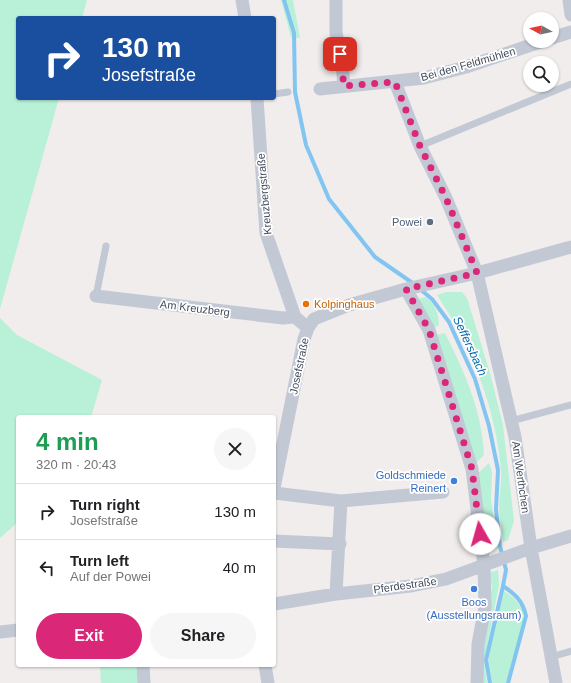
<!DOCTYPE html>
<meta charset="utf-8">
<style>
:root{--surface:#fff;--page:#f6f6f6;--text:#202124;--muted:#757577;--line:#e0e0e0;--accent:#db2777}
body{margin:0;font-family:Arial,sans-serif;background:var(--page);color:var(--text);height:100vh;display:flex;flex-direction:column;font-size:15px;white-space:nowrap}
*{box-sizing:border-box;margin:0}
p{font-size:13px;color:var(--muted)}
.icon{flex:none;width:22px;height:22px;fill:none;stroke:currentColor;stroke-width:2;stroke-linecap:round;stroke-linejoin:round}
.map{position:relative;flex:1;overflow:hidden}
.details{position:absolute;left:16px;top:415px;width:260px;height:252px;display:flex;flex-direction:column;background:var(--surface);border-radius:4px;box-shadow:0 1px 3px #0004}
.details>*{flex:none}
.hud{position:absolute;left:16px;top:16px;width:260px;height:84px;border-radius:4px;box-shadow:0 1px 3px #0004;background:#1a4fa0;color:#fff;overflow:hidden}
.needle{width:26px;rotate:278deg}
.controls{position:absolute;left:523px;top:12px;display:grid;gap:8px}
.controls a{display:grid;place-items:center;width:36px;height:36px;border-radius:50%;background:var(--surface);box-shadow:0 1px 3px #0004;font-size:20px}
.pin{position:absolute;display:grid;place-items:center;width:34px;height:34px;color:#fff;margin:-17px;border-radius:8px;box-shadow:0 2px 6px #0006}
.me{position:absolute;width:44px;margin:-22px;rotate:353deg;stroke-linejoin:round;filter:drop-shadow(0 0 3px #0008)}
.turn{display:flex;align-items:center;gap:14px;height:84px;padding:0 20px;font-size:18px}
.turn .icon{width:52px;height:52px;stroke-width:2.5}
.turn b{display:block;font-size:28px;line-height:34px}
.round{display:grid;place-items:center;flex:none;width:42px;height:42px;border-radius:21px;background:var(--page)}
.headline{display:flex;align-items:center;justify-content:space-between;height:68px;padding:0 20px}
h1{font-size:24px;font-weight:600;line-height:30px;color:#1e9e55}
.action{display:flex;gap:8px;margin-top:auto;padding:8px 20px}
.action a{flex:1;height:46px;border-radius:24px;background:var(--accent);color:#fff;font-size:16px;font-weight:600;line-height:46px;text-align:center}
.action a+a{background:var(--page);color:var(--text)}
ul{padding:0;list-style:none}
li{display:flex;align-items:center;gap:12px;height:56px;padding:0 20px;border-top:1px solid var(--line)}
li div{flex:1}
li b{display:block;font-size:15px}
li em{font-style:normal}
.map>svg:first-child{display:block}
.green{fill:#b8f1d8}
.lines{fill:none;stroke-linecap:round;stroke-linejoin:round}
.stream{stroke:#82c5f0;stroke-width:4}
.service{stroke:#c2c9d5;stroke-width:7}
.minor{stroke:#c2c9d5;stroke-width:13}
.route{stroke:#db2777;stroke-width:7;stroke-dasharray:0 12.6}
.service-dot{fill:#5c6f8a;stroke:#fff;stroke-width:1.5}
.food-dot{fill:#e8710a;stroke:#fff;stroke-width:1.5}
.shop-dot{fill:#3f7fe0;stroke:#fff;stroke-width:1.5}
.labels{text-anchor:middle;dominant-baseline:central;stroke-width:3.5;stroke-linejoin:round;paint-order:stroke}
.street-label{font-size:11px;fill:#444c5b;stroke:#fff}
.service-label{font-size:11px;fill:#4e5e75;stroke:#fff;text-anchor:end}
.food-label{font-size:11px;fill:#c56008;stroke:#fff;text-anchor:start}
.shop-label{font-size:11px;fill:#366cbe;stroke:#fff;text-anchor:end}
.water-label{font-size:12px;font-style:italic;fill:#056aad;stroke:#fff}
</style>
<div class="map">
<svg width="571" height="683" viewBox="0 0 571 683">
<rect width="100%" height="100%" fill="#f0edec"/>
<!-- green -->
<path class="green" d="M 0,0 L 87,0 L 82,18 L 18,18 L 18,98 L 59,98 L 0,309 Z
M 281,0 L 293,0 L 300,38 L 291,37 Z
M 446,292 L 462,292 L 467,298 L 490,373 L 503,425 L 514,521 L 508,540 L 503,542 C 502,531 500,520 499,509 C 499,496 502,483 501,470 C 496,408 471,346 437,295 Z
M 426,297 C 435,304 439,314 439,325 L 434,328 L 418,299 Z
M 0,318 L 17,335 L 102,380 L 91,417 L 18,417 L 18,522 L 0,538 Z
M 445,333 C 465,373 482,411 484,455 L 474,465 L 436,335 Z
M 489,463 L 492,472 L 491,500 L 498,548 L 489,553 L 477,474 Z
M 498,570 L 499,585 L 484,661 L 487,683 L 482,683 L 481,661 L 492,587 L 489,573 Z
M 504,591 L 513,597 L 523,610 L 523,622 L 506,683 L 492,683 L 488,663 L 492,637 Z
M 100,665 L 138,665 L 139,683 L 101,683 Z"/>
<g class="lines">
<!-- stream -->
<path class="stream" d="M 284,0 L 294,33 L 295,92 L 306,145 L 329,199 L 375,257 L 414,284
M 421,290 L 432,299 L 449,322 L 475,379 L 489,426 L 498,470 L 496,509 L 500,546 L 506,570 L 503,586 C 515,594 523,601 526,616 L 508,683
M 490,683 L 486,660 L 503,586"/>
<!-- service -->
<path class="service" d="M 274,94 L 288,92
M 420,146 L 571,84
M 96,296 L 106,246
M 511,421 L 571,405
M 551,657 L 571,651"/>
<!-- minor -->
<path class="minor" d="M 242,0 L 245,18
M 336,0 L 336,32 L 342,64 L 344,86
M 569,0 L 571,15
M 552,38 L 571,32
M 395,82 L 420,146 L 446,198 L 477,273 L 515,437 L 531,548 L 556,683
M 320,89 L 424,78 L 466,67 L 543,41
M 257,98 L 266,233 L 295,317 L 308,328
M 406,289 L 429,330 L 472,469 L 484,565 L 485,607 L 478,644 L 477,683
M 96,296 L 283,318 L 295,317
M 274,488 L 304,339 L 308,328 L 314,319 L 349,305 L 406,289 L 477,273 L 571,247
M 274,493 L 341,501 L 443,492
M 274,541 L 340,544
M 336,594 L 341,501
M 274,604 L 336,594 L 411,586 L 446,579 L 531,548 L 571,536
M 0,632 L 18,630
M 143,665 L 144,683
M 265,665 L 268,683"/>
</g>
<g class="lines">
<!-- route -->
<path class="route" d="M 340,54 L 344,86 L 395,82 L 420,146 L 446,198 L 477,273 L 406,289 L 429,330 L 472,469 L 480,534"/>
</g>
<!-- markers -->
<circle class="service-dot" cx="430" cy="222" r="4"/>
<circle class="food-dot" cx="306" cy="304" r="4"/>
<g class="shop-dot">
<circle cx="454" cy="481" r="4"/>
<circle cx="474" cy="589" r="4"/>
</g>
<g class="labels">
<!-- street labels -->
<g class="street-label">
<text transform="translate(468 64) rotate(-16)">Bei den Feldmühlen</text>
<text transform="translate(264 194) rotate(-95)">Kreuzbergstraße</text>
<text transform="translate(195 308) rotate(7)">Am Kreuzberg</text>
<text transform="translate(299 366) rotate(-78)">Josefstraße</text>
<text transform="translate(521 477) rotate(82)">Am Werthchen</text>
<text transform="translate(405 585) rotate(-8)">Pferdestraße</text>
</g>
<!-- service labels -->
<g class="service-label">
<text x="422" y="222">Powei</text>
</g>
<!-- food labels -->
<g class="food-label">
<text x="314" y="304">Kolpinghaus</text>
</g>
<!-- shop labels -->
<g class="shop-label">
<text x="446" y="475">Goldschmiede<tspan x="446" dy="13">Reinert</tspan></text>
<text x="474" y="602" text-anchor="middle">Boos<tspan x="474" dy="13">(Ausstellungsraum)</tspan></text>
</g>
<!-- water labels -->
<g class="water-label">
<text transform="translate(470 346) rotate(65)">Seffersbach</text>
</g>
</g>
</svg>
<div class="controls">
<a><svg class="needle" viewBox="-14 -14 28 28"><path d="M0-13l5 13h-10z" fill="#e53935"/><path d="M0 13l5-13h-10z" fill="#757577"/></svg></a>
<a><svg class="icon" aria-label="search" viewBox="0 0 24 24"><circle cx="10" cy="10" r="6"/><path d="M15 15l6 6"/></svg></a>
</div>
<div class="pin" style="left:340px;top:54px;background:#d93025"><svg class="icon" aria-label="arrive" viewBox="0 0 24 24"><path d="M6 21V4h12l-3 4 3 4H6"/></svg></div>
<svg class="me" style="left:480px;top:534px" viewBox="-20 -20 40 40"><circle r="19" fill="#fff"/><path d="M0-13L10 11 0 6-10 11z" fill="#db2777"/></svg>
<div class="hud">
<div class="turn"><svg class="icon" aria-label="right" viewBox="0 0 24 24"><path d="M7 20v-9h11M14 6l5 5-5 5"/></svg><div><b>130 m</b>Josefstraße</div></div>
</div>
<section class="details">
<div class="headline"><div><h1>4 min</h1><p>320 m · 20:43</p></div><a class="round"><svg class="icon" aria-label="close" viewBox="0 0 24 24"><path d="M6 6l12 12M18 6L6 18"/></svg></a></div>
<ul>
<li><svg class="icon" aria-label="right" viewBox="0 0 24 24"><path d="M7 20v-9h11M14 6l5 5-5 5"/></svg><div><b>Turn right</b><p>Josefstraße</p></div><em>130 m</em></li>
<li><svg class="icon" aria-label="left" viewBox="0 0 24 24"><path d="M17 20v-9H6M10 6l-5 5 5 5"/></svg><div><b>Turn left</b><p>Auf der Powei</p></div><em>40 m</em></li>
</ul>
<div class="action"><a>Exit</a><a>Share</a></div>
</section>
</div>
